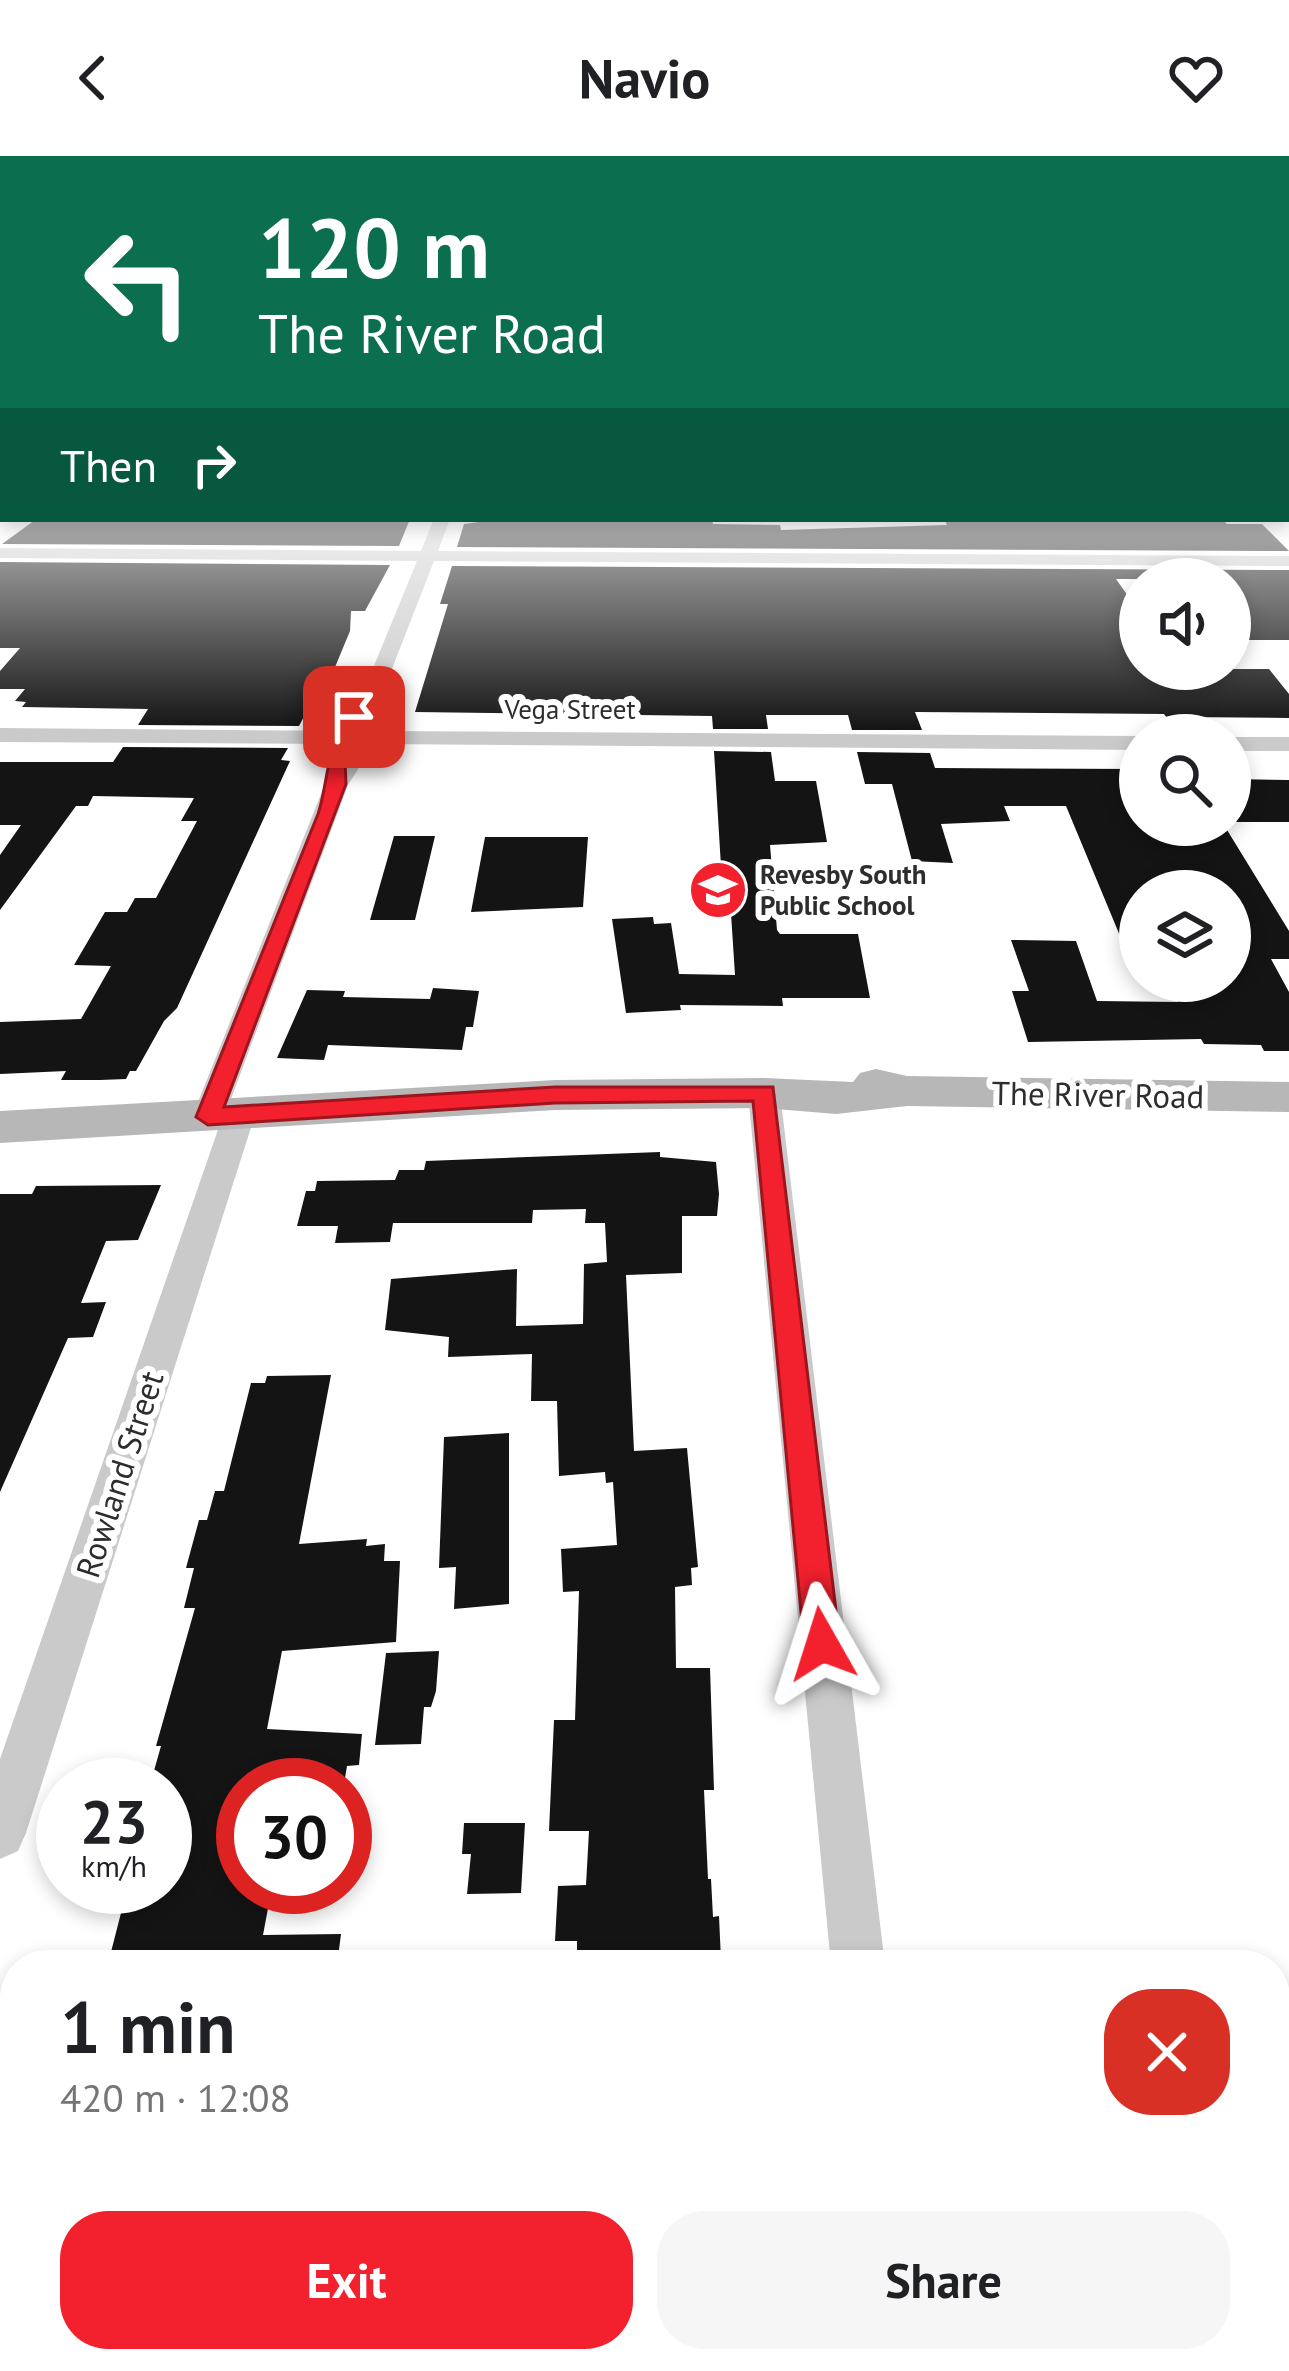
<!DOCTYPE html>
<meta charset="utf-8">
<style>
:root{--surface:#fff;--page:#f6f6f6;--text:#202124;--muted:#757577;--accent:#f3202e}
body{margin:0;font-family:"PT Sans",sans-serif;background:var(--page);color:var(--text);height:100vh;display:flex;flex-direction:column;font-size:45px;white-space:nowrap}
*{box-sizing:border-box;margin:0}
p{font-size:39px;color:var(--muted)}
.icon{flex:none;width:66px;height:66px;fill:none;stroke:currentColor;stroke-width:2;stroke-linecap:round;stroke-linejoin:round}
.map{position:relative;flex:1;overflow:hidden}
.side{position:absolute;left:0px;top:1794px;width:1290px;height:423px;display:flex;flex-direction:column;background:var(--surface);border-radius:48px 48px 0 0;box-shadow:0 6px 18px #0003}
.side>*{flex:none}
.top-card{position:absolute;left:0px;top:0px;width:1290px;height:366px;box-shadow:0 6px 18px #0003;background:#0b6e4f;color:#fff;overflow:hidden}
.tools{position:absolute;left:1119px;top:402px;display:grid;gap:24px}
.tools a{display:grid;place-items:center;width:132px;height:132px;border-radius:50%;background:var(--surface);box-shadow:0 6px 18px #0003;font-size:60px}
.speed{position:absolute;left:36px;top:1602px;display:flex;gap:24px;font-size:60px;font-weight:700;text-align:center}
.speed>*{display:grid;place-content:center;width:156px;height:156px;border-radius:50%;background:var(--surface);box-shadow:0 6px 18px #0003;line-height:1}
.speed small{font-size:30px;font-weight:400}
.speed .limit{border:18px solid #d22;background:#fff;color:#111}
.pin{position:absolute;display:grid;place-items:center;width:102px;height:102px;color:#fff;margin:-51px;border-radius:24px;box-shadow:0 6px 18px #0006}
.me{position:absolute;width:132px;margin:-66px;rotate:354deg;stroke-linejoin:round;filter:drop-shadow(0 0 9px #0008)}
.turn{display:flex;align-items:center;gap:42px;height:252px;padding:0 60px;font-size:54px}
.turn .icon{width:156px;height:156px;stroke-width:2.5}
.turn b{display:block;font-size:84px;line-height:102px}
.then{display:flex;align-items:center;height:114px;padding:0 60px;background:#0003;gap:24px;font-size:45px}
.round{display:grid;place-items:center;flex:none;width:126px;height:126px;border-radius:48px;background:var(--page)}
.summary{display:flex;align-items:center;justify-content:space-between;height:204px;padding:0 60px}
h1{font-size:72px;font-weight:800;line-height:90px}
.button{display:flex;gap:24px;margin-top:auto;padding:24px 60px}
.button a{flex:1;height:138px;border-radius:48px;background:var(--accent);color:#fff;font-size:48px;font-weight:800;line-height:138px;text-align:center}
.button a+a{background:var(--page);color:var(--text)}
header{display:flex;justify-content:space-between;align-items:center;height:156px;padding:0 60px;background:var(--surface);font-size:54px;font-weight:800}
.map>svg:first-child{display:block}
.building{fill:#141414}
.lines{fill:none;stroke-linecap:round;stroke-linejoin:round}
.street{fill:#cacaca;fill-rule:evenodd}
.secondary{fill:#b7b7b7;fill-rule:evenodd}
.route{fill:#f3202e;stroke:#9e151e;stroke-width:3}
.labels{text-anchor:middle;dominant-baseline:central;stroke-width:12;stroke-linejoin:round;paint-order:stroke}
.far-street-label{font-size:27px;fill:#2d2d2d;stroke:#fff}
.far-poi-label{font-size:27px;font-weight:bold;fill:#2d2d2d;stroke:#fff;text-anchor:start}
.street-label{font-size:33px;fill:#2d2d2d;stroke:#fff}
</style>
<header><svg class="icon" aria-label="back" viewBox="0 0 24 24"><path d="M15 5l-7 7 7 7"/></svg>Navio<svg class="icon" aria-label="heart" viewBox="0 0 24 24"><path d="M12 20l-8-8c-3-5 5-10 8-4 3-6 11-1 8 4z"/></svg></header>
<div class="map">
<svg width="1289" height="2215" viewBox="0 0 1289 2215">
<rect width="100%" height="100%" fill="#fff"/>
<!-- building -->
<path class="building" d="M 410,363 L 399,390 L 2,388 L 35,364 Z
M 502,363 L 712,364 L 713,368 L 780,369 L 781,374 L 947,369 L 944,363 L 1222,363 L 1227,368 L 1262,368 L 1289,395 L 457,391 L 464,368 Z
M 0,406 L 390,409 L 365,455 L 351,455 L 350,475 L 333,516 L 318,548 L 311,547 L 299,570 L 138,569 L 148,553 L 22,551 L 26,546 L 15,545 L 25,533 L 0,533 L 0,515 L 20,492 L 0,492 Z
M 452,410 L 1289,414 L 1289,484 L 1230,484 L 1230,423 L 1116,423 L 1140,457 L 1140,513 L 1269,513 L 1289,538 L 1289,562 L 1180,561 L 1171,568 L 1164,558 L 915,556 L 922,574 L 852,574 L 848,559 L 766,559 L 768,573 L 713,573 L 712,560 L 415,556 L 448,448 L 440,448 Z
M 123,591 L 288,592 L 281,604 L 290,605 L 177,852 L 164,865 L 136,915 L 130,915 L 126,923 L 100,924 L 61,924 L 66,915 L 0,918 L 0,866 L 81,863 L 111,810 L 74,809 L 105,756 L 127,756 L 135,742 L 156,742 L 197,665 L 181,665 L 194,642 L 93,640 L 88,650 L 76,650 L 0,754 L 0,699 L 21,669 L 0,669 L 0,606 L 113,606 Z
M 714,595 L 771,596 L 775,625 L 816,625 L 827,686 L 770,689 L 777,774 L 780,778 L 858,778 L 870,842 L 782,842 L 783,850 L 680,849 L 681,854 L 626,857 L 612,763 L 653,761 L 654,768 L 671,767 L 679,818 L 735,819 L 729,727 L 722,727 Z
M 857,596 L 930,597 L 935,612 L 1140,613 L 1140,669 L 1224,669 L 1289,775 L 1289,803 L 1271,803 L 1289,836 L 1289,895 L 1264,895 L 1261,889 L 1204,888 L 1201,883 L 1028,886 L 1012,835 L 1029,835 L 1011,784 L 1076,785 L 1097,845 L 1178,846 L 1168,825 L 1230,825 L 1230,735 L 1140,735 L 1140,828 L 1066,650 L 1004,650 L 1010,665 L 941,668 L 953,707 L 912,705 L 892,628 L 865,628 Z
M 1230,623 L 1289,624 L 1289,666 L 1230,666 Z
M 394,680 L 435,680 L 415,764 L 370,764 Z
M 485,681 L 588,681 L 583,751 L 471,756 Z
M 433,832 L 479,835 L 473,871 L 466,871 L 462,894 L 328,889 L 324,904 L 277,902 L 307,834 L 345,835 L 343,841 L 430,843 Z
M 660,996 L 660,1001 L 716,1006 L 719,1038 L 717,1060 L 682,1060 L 682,1117 L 626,1119 L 634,1295 L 687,1292 L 698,1411 L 691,1412 L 692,1429 L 675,1431 L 676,1512 L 710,1512 L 714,1634 L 704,1634 L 708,1723 L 711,1723 L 713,1761 L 719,1760 L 721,1804 L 616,1806 L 616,1802 L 577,1802 L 577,1785 L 555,1785 L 558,1730 L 586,1729 L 589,1675 L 549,1675 L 554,1564 L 575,1564 L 579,1435 L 563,1436 L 561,1393 L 617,1389 L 613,1326 L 606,1327 L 605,1316 L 559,1320 L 557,1245 L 531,1245 L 532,1198 L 448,1201 L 449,1181 L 385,1174 L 391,1123 L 517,1113 L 516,1170 L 583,1168 L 584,1108 L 607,1106 L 605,1067 L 585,1067 L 586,1053 L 533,1054 L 532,1067 L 393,1067 L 390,1086 L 335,1087 L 338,1070 L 297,1070 L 306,1035 L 315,1035 L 317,1025 L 395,1024 L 399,1014 L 424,1014 L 426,1005 Z
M 161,1029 L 138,1084 L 106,1085 L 81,1147 L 106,1146 L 93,1181 L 68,1182 L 0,1336 L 0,1038 L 32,1038 L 36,1030 Z
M 331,1219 L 299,1388 L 367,1383 L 366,1390 L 385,1388 L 384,1405 L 400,1405 L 396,1486 L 282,1495 L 267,1573 L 362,1578 L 359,1609 L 347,1610 L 344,1628 L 243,1629 L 243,1731 L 272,1731 L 263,1779 L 341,1778 L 337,1809 L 214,1809 L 217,1795 L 111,1796 L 122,1753 L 132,1753 L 137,1731 L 165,1731 L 165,1629 L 150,1629 L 161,1590 L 156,1590 L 195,1452 L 184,1452 L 194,1412 L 186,1412 L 199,1364 L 207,1364 L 215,1335 L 224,1335 L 251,1227 L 265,1227 L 267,1220 Z
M 509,1277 L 509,1448 L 454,1453 L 456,1411 L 439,1412 L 444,1281 Z
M 439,1495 L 436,1535 L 431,1551 L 424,1551 L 421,1588 L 375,1589 L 386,1497 Z
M 464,1667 L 525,1667 L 521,1737 L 467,1738 L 471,1698 L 462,1698 Z"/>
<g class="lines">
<!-- street -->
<path class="street" d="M 1287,297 L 1289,297 L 1289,307 L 1287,307 Z
M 434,363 L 450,363 L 438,395 L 1289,400 L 1289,410 L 434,405 L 379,546 L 379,575 L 1140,580 L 1140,594 L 374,588 L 348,629 L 228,951 L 250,951 L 255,959 L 26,1677 L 18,1695 L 0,1703 L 0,1603 L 220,968 L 208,972 L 197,969 L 192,961 L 325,628 L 352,588 L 0,586 L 0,572 L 357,575 L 359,567 L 342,562 L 360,544 L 417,405 L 0,402 L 0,392 L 421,395 Z
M 1230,581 L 1289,581 L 1289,595 L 1230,595 Z
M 764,926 L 775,929 L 780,937 L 885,1809 L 831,1809 L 748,937 L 753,929 Z
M 868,2202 L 934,2202 L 936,2215 L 870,2215 Z"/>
<!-- secondary -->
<path class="secondary" d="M 876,913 L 907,920 L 1289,926 L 1289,956 L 907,950 L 836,958 L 764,952 L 555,954 L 0,987 L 0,955 L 555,924 L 764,922 L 853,926 L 860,917 Z"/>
</g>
<!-- sky -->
<linearGradient id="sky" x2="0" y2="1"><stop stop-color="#99c4ea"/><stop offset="0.46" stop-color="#fff"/><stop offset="1" stop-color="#fff" stop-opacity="0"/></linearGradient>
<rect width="1289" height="574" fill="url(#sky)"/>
<!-- route -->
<path class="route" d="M 354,556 L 362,561 L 345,604 L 346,628 L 224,951 L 555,931 L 773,931 L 840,1488 L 834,1501 L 822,1506 L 810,1501 L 804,1488 L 753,945 L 555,947 L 208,969 L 196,961 L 318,658 C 328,630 328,572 354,556 Z"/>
<!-- icons -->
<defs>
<symbol id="school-disc" viewBox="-11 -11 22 22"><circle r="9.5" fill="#f3202e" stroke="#fff"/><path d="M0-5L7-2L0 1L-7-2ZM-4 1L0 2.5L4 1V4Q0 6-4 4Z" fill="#fff"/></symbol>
</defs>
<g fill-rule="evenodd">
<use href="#school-disc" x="685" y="701" width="66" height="66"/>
</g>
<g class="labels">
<!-- far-street labels -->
<g class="far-street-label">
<text x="570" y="553">Vega Street</text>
</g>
<!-- far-poi labels -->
<g class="far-poi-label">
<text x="760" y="718">Revesby South<tspan x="760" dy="31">Public School</tspan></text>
</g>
<!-- street labels -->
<g class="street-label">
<text transform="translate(1098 938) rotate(1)">The River Road</text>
<text transform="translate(119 1318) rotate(-72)">Rowland Street</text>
</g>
</g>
</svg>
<div class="tools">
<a><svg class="icon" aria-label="sound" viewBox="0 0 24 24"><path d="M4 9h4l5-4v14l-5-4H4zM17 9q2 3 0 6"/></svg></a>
<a><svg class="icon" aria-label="search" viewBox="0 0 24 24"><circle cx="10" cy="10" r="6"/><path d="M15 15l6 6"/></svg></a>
<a><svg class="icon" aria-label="layers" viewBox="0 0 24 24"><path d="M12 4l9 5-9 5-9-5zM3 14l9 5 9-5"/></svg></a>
</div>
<div class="speed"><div>23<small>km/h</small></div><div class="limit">30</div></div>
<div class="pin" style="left:354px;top:561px;background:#d93025"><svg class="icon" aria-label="arrive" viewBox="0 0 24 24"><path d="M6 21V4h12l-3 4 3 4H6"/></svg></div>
<svg class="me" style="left:822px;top:1488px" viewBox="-20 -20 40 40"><path d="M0-17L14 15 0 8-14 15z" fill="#f3202e" stroke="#fff" stroke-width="4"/></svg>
<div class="top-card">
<div class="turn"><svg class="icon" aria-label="left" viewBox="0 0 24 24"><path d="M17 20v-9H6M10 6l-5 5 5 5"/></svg><div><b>120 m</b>The River Road</div></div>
<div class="then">Then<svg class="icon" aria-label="right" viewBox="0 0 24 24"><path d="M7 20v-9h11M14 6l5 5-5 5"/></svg></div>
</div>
<section class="side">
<div class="summary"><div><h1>1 min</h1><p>420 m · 12:08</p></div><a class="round" style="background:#d93025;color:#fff"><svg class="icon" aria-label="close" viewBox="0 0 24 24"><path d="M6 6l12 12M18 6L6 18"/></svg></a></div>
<div class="button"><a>Exit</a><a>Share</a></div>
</section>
</div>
